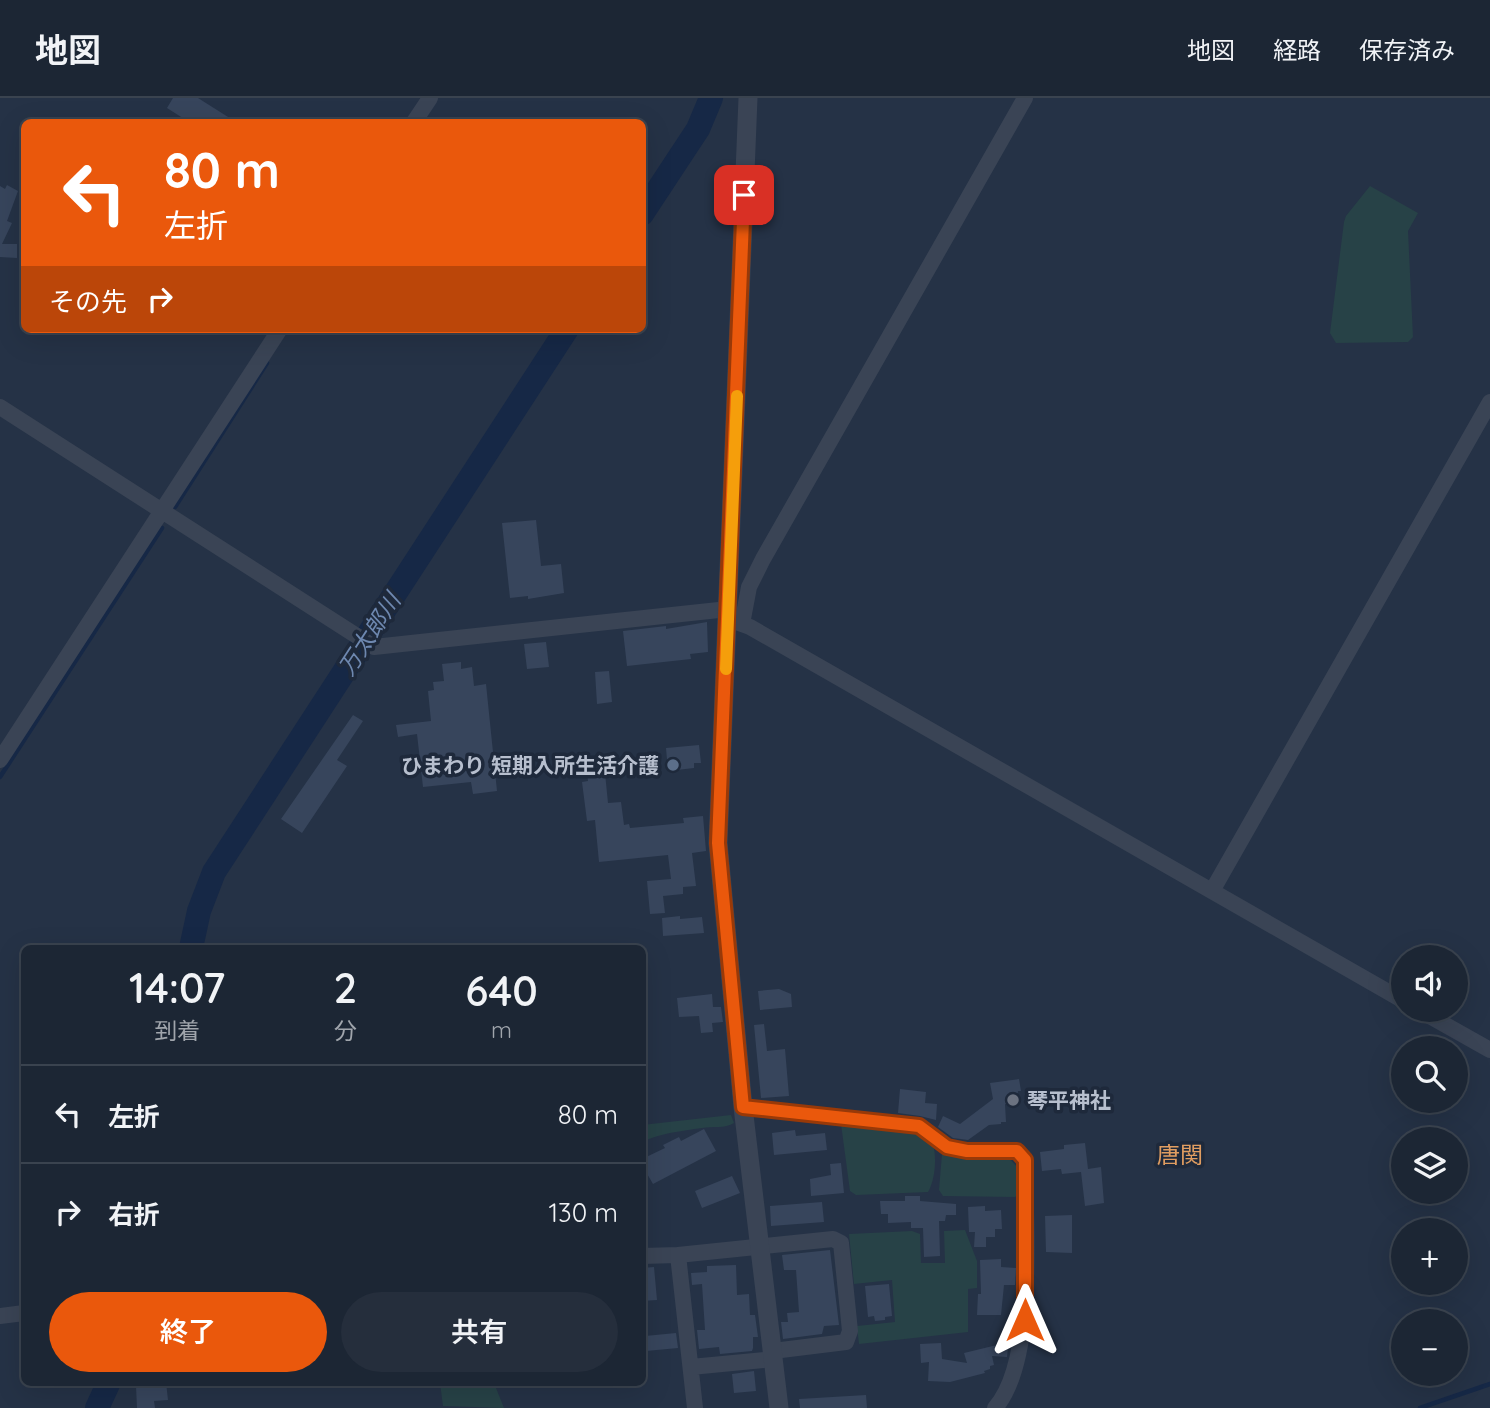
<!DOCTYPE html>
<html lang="ja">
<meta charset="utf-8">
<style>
:root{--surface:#1c2634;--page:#252e3c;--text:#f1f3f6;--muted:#a0a5ac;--line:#3a434f;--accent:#ea580c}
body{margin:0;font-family:Quicksand,"Noto Sans JP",sans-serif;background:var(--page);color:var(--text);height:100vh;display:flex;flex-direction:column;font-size:26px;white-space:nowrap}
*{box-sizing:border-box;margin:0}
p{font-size:23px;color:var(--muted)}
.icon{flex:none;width:38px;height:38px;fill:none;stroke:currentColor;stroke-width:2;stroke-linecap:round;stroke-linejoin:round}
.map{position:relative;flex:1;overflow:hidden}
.sheet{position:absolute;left:21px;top:847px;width:625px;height:441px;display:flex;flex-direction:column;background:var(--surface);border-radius:10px;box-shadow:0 7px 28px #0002,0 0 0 2px var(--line)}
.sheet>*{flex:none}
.banner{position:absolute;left:21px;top:21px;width:625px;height:214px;border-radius:10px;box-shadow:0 7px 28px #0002,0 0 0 2px var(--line);background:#ea580c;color:#fff;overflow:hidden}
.controls{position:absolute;left:1391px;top:847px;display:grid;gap:14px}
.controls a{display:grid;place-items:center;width:77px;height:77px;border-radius:50%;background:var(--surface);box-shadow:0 7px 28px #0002,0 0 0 2px var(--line);font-size:35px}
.pin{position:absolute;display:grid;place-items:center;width:60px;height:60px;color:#fff;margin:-30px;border-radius:14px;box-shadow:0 4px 10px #0006}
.me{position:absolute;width:77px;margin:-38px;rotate:0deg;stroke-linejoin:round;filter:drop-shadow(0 0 5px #0008)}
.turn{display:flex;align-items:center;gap:24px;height:147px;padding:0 28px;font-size:32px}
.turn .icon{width:91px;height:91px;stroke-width:2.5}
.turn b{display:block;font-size:49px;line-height:60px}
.then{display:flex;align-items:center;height:66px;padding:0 28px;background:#0003;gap:14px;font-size:26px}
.eta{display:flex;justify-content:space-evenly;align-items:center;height:119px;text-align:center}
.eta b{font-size:42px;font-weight:600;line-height:49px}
.primary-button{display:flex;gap:14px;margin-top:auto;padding:14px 28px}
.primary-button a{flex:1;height:80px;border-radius:42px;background:var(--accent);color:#fff;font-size:28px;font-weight:600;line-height:80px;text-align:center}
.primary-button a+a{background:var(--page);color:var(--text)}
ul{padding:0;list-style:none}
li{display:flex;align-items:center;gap:21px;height:98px;padding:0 28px;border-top:2px solid var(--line)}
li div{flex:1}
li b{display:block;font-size:26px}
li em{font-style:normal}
header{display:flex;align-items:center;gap:42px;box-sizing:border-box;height:98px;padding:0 35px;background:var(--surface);border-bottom:2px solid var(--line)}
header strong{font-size:33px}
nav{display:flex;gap:38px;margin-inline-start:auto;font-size:24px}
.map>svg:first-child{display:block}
.green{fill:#274247}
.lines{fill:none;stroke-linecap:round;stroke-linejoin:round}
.stream{stroke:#162846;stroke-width:4.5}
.river{stroke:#162846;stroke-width:24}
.building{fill:#37455c}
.minor{stroke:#3a4455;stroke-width:16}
.tertiary{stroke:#3a4455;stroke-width:19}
.route-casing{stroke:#983908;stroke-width:18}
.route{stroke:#ea580c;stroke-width:12}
.slow{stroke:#f59e0b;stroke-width:12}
.service-dot{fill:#5c6f8a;stroke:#1e293b;stroke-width:2.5}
.worship-dot{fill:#6b7280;stroke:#1e293b;stroke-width:2.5}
.labels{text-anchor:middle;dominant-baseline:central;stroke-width:7;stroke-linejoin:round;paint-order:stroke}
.poi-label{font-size:21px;font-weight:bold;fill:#b7bfce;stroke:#1e293b;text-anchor:end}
.water-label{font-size:23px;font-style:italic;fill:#6e88b0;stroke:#1e293b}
.neighbourhood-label{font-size:23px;fill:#e09d61;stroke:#1e293b}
</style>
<header>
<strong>地図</strong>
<nav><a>地図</a><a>経路</a><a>保存済み</a></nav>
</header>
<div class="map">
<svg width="1490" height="1310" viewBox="0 0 1490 1310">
<rect width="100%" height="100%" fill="#253246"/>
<!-- green -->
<path class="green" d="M 1370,88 L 1418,115 L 1408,133 L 1413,239 L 1408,244 L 1336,245 L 1330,235 L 1344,124 L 1346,118 Z
M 731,1017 L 734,1025 C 725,1031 712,1028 702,1030 C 682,1033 660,1035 642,1044 L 642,1027 Z
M 841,1026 L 915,1035 L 933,1047 C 937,1059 935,1083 928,1094 L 856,1097 L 850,1093 Z
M 942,1056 L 1007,1058 L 1019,1071 L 1019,1096 L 1015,1099 L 943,1098 L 939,1092 Z
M 965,1132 L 977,1163 L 977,1190 L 968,1191 L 968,1234 L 859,1246 L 857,1228 L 895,1224 L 892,1182 L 854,1186 L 849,1136 L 912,1133 L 920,1136 L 921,1165 L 945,1165 L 944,1133 Z
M 440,1285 L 494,1285 L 504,1310 L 443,1308 Z"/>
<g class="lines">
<!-- stream -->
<path class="stream" d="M 175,409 L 267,265
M 0,679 L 162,430
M 1420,1310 L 1490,1286"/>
<!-- river -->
<path class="river" d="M 642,116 L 698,31 L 711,0
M 191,850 L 199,813 L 214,774 L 567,231
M 97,1310 L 109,1284"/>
</g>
<!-- building -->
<path class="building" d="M 173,0 L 198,0 L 236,24 L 189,24 L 167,10 Z
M 7,87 L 18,93 L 7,123 L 12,125 L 2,146 L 17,146 L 17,160 L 0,159 L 0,88 L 5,91 Z
M 536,422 L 541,468 L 561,466 L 564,495 L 528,501 L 528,498 L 510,500 L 502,425 Z
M 707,524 L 708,554 L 690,556 L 691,561 L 627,568 L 623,533 L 666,528 L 666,531 Z
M 546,544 L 549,569 L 527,571 L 524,546 Z
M 461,564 L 461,571 L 472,569 L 474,588 L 486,586 L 497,693 L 473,696 L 471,684 L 423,689 L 417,636 L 398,639 L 396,627 L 431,623 L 428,593 L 434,592 L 433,584 L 444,583 L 442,566 Z
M 609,573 L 612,604 L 597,606 L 595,574 Z
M 353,617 L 363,623 L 337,662 L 347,668 L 302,735 L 281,721 Z
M 699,647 L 701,665 L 694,665 L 694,670 L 668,673 L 666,650 Z
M 599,662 L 599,665 L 604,665 L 608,705 L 621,704 L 624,727 L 629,726 L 630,730 L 684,725 L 683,720 L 703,718 L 706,753 L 692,755 L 696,788 L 683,789 L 683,796 L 663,798 L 665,815 L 650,816 L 647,783 L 671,781 L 668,757 L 599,764 L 595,722 L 587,723 L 582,684 L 588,683 L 586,663 Z
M 680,818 L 680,821 L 702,819 L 704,835 L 663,838 L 662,820 Z
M 779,891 L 791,896 L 792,909 L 760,912 L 758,893 Z
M 712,896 L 713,909 L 721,909 L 723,924 L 712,925 L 713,934 L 701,935 L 699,918 L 679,919 L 677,900 Z
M 764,926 L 767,953 L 785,951 L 789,998 L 761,1000 L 754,927 Z
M 1019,981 L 1021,993 L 1018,993 L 1017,1006 L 1005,1006 L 1006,1024 L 1001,1024 L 1001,1026 L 989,1027 L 968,1042 L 953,1040 L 938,1029 L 943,1018 L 960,1026 L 993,1001 L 990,985 Z
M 900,991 L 926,994 L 925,1005 L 937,1006 L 936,1022 L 920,1018 L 898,1015 Z
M 704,1031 L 716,1053 L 653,1086 L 642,1067 L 642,1061 L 665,1050 L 663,1047 L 679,1039 L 681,1043 Z
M 795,1032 L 796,1038 L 825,1035 L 827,1052 L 774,1057 L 772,1035 Z
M 1085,1045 L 1088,1071 L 1101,1069 L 1104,1105 L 1085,1108 L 1081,1074 L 1062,1076 L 1061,1071 L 1042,1073 L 1040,1054 L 1064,1051 L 1064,1047 Z
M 841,1065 L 844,1095 L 811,1098 L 810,1081 L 831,1077 L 830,1066 Z
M 732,1078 L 740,1095 L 702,1110 L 695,1093 Z
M 905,1098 L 920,1098 L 920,1103 L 956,1106 L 956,1117 L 946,1117 L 945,1123 L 939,1123 L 940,1158 L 924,1159 L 923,1130 L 911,1130 L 911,1124 L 888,1125 L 888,1116 L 881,1116 L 880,1103 L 905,1103 Z
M 822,1104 L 824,1124 L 771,1128 L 770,1108 Z
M 985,1108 L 985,1113 L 1001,1112 L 1002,1131 L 995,1131 L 995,1139 L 986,1139 L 986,1149 L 974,1149 L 975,1134 L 969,1134 L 968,1109 Z
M 1072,1117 L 1072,1155 L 1046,1154 L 1045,1118 Z
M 830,1152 L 839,1227 L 824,1228 L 822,1236 L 783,1241 L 781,1224 L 788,1224 L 787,1215 L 799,1214 L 796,1172 L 784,1172 L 782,1157 Z
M 1001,1161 L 1001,1169 L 1016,1170 L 1015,1187 L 1004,1187 L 1001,1217 L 977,1217 L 978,1196 L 981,1196 L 980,1162 Z
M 736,1167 L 737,1197 L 749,1196 L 750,1217 L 755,1217 L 758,1239 L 753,1239 L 753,1250 L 752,1253 L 720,1256 L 719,1249 L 699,1251 L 697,1232 L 705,1232 L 702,1186 L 692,1187 L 691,1175 L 707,1174 L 707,1168 Z
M 654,1169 L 657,1202 L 642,1203 L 642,1170 Z
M 889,1186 L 892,1218 L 885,1219 L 885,1222 L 875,1223 L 874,1218 L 868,1219 L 865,1188 Z
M 676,1235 L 678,1250 L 646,1253 L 645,1238 Z
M 998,1240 L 1009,1241 L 1007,1259 L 992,1258 L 994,1267 L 990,1268 L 990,1271 L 984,1273 L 985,1275 L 950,1284 L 928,1283 L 929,1264 L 921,1265 L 920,1246 L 941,1245 L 942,1261 L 967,1265 L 964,1255 L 997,1247 Z
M 754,1273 L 756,1293 L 734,1295 L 732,1276 Z
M 144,1284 L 166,1284 L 168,1302 L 154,1303 L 155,1310 L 137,1310 L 136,1288 L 144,1287 Z
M 866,1297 L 867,1310 L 800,1310 L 799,1301 Z"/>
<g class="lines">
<!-- minor -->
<path class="minor" d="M 414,24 L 430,0
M 0,309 L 374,549 L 728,511
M 728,521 L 750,529 L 1404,903
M 742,526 L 749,489 L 763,461 L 1025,0
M 0,662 L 280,231
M 1212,793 L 1490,304
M 1419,912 L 1490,952
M 743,1009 L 919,1028 L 947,1049 L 967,1053 L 1017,1053 L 1025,1062 C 1025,1125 1037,1262 995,1310
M 678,1157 L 695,1310
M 642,1158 L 678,1157 L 833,1141 L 841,1145 L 850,1233 L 846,1244 L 773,1253
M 0,1218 L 24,1215
M 691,1269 L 774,1261"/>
<!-- tertiary -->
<path class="tertiary" d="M 748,0 L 718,745 L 743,1009 L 779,1310"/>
</g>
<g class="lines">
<defs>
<path id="route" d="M 744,97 L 718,745 L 743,1009 L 919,1028 L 947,1049 L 967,1053 L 1017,1053 L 1025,1062 L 1025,1222"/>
</defs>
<!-- route casing -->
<use href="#route" class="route-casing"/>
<!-- route -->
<use href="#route" class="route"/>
<!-- slow -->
<path class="slow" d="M 726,571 L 737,298"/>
</g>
<!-- markers -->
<circle class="service-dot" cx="673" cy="667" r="7"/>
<circle class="worship-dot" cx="1013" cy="1002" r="7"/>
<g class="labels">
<!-- poi labels -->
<g class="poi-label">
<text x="659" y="667">ひまわり 短期入所生活介護</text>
<text x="1027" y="1002" text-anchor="start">琴平神社</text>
</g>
<!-- water labels -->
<g class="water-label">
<text transform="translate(369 536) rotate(-57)">万太郎川</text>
</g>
<!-- neighbourhood labels -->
<g class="neighbourhood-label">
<text x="1180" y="1056">唐関</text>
</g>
</g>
</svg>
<div class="controls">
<a><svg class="icon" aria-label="sound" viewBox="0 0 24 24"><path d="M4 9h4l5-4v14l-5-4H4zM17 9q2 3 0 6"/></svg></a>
<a><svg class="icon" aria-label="search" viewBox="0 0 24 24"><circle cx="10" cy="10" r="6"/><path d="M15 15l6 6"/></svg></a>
<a><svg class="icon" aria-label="layers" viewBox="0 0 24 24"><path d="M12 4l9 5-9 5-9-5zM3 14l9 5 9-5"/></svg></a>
<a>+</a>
<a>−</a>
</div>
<div class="pin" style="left:744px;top:97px;background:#d93025"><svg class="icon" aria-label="arrive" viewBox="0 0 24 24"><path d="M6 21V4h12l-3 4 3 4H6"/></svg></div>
<svg class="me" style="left:1025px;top:1222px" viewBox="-20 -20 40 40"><path d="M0-17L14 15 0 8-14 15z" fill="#ea580c" stroke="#fff" stroke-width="4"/></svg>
<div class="banner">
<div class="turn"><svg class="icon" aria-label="left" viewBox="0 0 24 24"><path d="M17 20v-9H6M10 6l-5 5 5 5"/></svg><div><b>80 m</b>左折</div></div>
<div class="then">その先<svg class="icon" aria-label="right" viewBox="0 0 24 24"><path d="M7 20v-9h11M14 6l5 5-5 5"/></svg></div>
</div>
<section class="sheet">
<div class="eta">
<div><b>14:07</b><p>到着</p></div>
<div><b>2</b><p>分</p></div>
<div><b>640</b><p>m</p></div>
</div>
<ul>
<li><svg class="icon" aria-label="left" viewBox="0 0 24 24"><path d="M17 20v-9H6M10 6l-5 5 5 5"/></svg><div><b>左折</b></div><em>80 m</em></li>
<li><svg class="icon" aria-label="right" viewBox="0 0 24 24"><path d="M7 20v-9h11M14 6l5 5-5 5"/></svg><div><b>右折</b></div><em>130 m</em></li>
</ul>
<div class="primary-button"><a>終了</a><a>共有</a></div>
</section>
</div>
